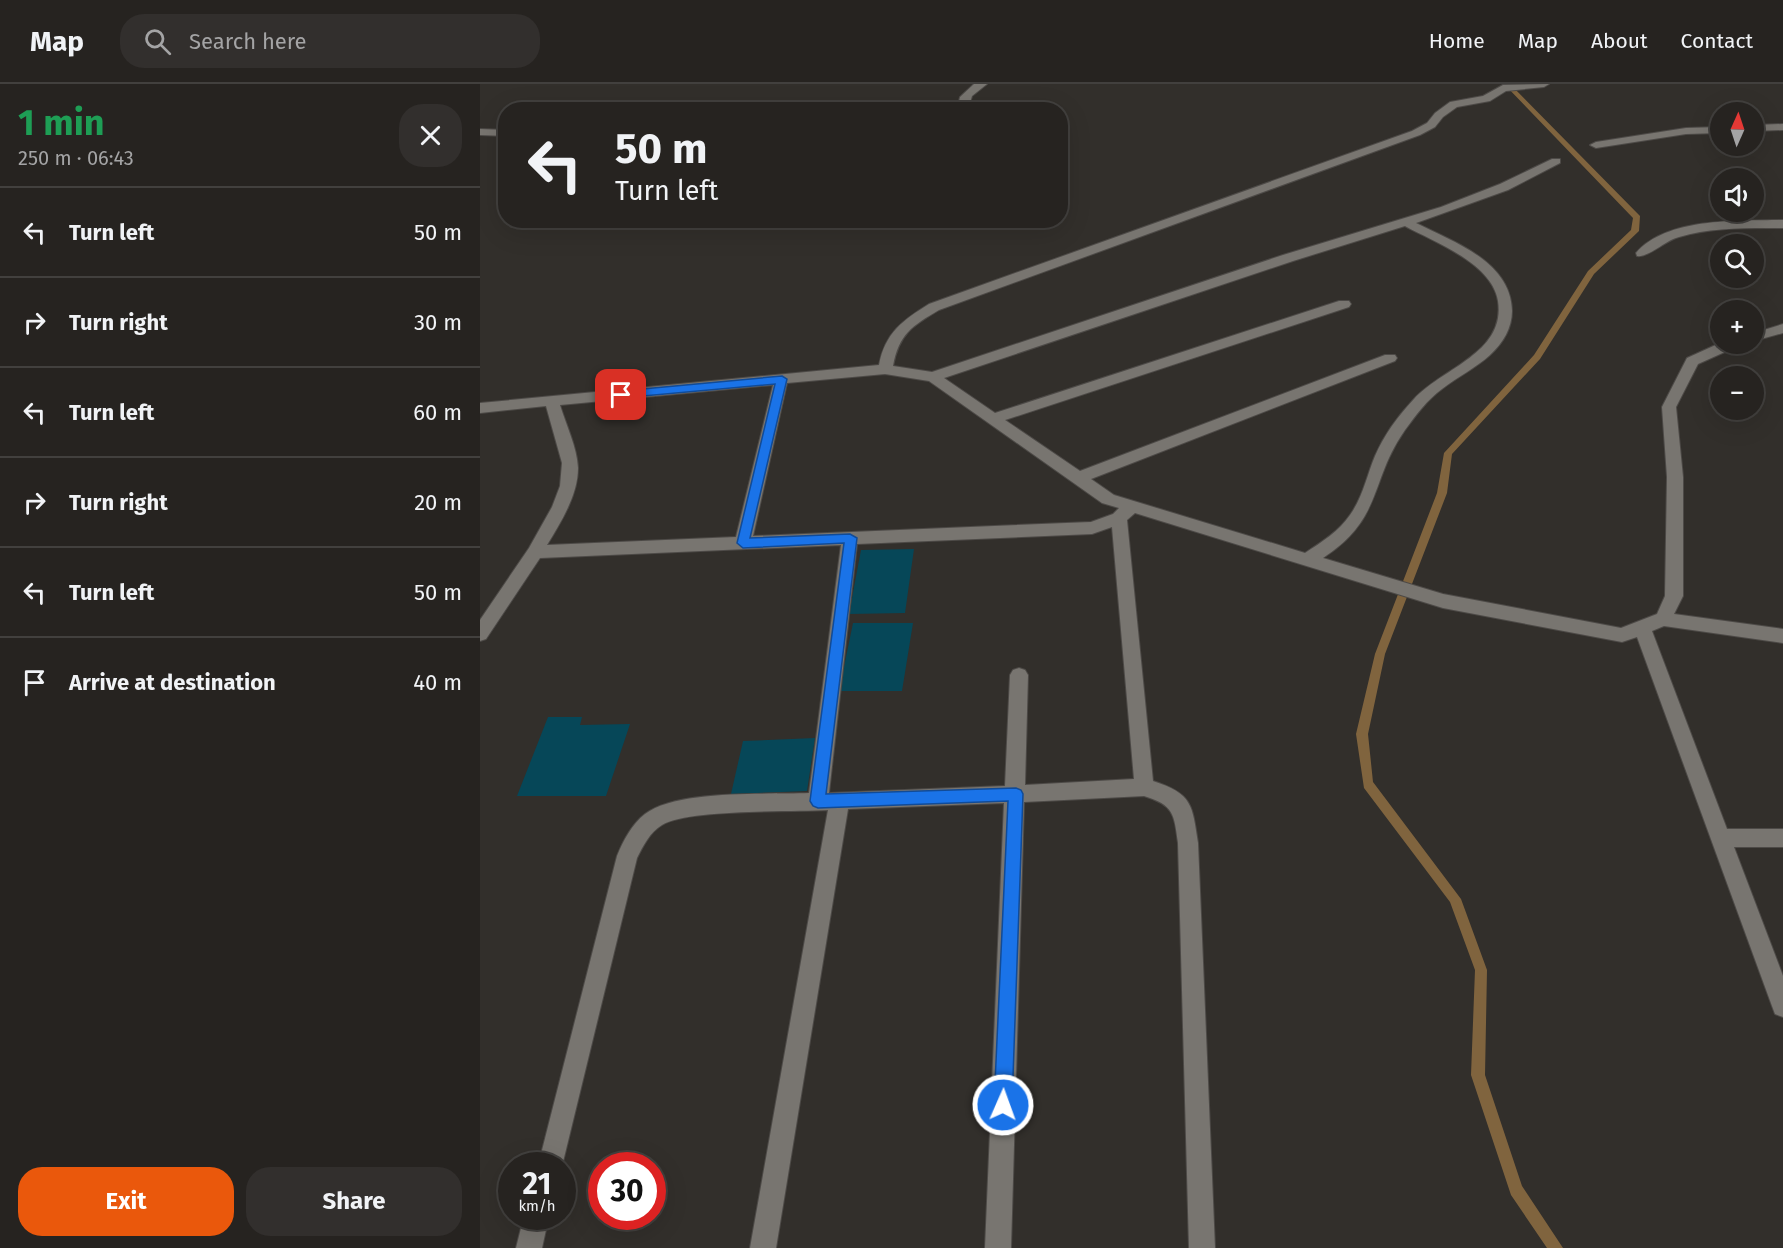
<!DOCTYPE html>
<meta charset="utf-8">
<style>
:root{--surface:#262320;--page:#322f2d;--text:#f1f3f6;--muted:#a4a4a5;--line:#42403e;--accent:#ea580c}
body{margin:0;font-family:"Fira Sans",sans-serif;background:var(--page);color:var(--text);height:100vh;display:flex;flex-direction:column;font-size:22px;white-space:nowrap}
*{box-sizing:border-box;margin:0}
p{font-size:20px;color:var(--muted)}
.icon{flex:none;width:33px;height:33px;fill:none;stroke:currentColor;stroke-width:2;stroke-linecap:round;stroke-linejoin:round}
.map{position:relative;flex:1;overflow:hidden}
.sheet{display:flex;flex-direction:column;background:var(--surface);width:480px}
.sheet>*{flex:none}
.banner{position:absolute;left:18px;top:18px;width:570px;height:126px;border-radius:24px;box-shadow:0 6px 24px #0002,0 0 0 2px var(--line);background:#262320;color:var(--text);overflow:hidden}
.needle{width:39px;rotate:3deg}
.controls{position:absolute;left:1230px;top:18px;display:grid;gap:12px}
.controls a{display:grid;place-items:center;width:54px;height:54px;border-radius:50%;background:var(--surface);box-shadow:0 6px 24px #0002,0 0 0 2px var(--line);font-size:30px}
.speed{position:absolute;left:18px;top:1068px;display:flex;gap:12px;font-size:30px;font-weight:700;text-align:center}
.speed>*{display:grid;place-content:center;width:78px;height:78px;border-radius:50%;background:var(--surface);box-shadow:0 6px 24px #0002,0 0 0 2px var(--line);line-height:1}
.speed small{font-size:15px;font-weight:400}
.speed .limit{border:9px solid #d22;background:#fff;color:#111}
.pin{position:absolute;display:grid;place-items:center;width:51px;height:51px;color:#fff;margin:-26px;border-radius:12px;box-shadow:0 3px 9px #0006}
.me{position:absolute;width:66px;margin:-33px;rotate:2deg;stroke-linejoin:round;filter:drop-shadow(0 0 4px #0008)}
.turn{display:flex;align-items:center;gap:21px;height:126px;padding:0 18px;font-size:27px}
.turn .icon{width:78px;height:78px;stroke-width:2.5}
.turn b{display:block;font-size:42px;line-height:51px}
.round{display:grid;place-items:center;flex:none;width:63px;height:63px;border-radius:24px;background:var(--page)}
.head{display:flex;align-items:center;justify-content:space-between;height:102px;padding:0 18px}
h1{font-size:36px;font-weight:700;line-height:45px;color:#1e9e55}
.cta{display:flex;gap:12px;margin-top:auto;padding:12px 18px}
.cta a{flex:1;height:69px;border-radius:24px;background:var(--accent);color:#fff;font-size:24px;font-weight:700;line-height:69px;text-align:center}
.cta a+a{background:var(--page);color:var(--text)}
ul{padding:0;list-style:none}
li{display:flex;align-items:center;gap:18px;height:90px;padding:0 18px;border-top:2px solid var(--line)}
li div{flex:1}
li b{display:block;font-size:22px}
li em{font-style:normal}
header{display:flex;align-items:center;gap:36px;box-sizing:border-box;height:84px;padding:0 30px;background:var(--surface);border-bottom:2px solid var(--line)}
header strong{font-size:28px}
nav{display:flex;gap:33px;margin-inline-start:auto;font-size:21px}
.search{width:420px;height:54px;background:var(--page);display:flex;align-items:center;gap:15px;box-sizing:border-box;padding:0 21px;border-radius:24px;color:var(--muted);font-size:22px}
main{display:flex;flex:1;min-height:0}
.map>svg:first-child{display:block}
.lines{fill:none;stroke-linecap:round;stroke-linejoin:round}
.stream{fill:#80643e;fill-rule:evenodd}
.building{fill:#064758}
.minor-casing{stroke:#4d4a47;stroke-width:2}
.minor{fill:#787570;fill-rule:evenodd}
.route{fill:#1a73e8;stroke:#114b97;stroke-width:1.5}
</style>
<header>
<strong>Map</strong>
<div class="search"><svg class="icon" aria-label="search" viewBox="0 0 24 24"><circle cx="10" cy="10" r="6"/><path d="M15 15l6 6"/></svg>Search here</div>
<nav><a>Home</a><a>Map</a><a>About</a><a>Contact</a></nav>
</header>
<main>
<section class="sheet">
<div class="head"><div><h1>1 min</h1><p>250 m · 06:43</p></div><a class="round"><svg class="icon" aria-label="close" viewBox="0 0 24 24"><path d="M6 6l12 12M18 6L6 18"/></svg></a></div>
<ul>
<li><svg class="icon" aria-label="left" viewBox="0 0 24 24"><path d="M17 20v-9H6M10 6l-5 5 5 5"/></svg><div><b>Turn left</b></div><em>50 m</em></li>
<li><svg class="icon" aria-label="right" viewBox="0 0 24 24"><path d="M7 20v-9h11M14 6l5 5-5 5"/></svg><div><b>Turn right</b></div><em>30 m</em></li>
<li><svg class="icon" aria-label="left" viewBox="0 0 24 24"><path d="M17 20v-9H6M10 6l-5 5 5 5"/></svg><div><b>Turn left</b></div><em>60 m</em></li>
<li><svg class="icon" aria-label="right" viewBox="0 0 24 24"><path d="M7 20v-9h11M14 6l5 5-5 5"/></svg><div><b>Turn right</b></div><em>20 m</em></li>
<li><svg class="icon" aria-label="left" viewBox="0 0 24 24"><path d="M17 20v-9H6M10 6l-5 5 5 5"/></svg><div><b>Turn left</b></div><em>50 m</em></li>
<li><svg class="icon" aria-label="arrive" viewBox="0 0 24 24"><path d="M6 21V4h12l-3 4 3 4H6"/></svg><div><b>Arrive at destination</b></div><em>40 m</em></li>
</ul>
<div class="cta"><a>Exit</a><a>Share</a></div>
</section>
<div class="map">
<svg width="1303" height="1164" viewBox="0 0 1303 1164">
<rect width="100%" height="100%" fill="#322f2b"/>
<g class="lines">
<!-- stream -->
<path class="stream" d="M 1024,0 L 1030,0 L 1160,132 L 1159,147 L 1114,190 L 1060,275 L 972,370 L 967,409 L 905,570 L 888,650 L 893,698 L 981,815 L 1007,886 L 1005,991 L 1042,1102 L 1083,1164 L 1067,1164 L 1031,1111 L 991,991 L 995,886 L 970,818 L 884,704 L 876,650 L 895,570 L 957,409 L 964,369 L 1054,271 L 1108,187 L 1151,146 L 1153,134 Z"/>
</g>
<!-- building -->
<path class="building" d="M 434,465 L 425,529 L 369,530 L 381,466 Z
M 373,539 L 433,539 L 422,607 L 359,607 Z
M 68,633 L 102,633 L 100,641 L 150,640 L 126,712 L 37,712 Z
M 335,654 L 327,707 L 251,710 L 263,657 Z"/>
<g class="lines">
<defs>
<path id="minor" d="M 494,0 L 507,0 L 492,12 L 488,26 L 477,26 L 480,13 Z
M 1069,0 L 1064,3 L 1026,7 L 1010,17 L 977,23 L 963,33 L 955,43 L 940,51 L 459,226 C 432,242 419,250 413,282 L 452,288 L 803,171 L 961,123 L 1020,100 L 1072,75 L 1080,75 L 1080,79 L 1028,106 L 936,139 C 973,158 1031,177 1032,227 C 1032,244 1023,259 1010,271 C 996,284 977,293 962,305 C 947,316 936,331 925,346 C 889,397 904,434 843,474 L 963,510 L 1141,544 L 1177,530 L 1185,512 L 1187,393 L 1182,323 L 1207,274 L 1240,259 L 1258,260 L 1256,263 L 1218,280 L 1196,323 L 1203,393 L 1203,512 L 1194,530 L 1303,545 L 1303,559 L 1184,542 L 1172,547 L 1247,745 L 1303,745 L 1303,763 L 1254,763 L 1303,892 L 1303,933 L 1295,930 L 1292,922 L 1157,553 L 1142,558 L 963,524 L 655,429 L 647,436 L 673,697 C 713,710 712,721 718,759 L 735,1164 L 709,1164 L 698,759 C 694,730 694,721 664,712 L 544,718 L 531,1164 L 505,1164 L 524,719 L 368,725 L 296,1164 L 270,1164 L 348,726 C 313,728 207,725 182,741 C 170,748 163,762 157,774 L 82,1082 L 58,1082 L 137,772 C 143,757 152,740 165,730 C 198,705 287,711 329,709 L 361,461 L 60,474 L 6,555 L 0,557 L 0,536 L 49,464 L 72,423 L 80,402 L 82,379 L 66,322 L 0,329 L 0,319 L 399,281 C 405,249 423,236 449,220 L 932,47 L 947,39 L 955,29 L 970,18 L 1003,12 L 1023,1 ZM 925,142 C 954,158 1012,179 1018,217 C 1026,269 962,284 934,315 C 918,332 904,351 895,372 C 887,391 883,413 870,431 C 859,447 842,458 825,469 L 634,411 L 611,395 L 915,277 L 917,274 L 915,271 L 905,271 L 600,387 L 525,336 L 869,223 L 871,220 L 869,217 L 859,217 L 515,329 L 464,294 L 813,177 ZM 405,290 L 449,297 L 622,419 L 639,424 L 633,430 L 611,438 L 273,452 L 307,299 ZM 293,301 L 256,453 L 67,461 C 81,438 98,411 98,384 C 97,363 86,341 80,321 ZM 632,443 L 654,695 L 545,701 L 548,591 L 545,586 L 539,584 L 533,586 L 530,591 L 525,702 L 349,709 L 377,460 L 612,450 Z
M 1303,40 L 1303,46 L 1274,47 L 1274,41 Z
M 1240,43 L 1240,49 L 1206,50 L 1116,64 L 1110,61 L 1116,58 L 1206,44 Z
M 0,45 L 26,46 L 26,52 L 0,51 Z
M 1303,136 L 1303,144 C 1269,144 1232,143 1199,153 C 1186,156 1168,174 1157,172 L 1156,169 C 1187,133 1259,137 1303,136 Z
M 1303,240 L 1303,249 L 1274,257 L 1274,249 Z
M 44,1132 L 69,1132 L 62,1164 L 36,1164 Z"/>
</defs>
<!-- minor casing -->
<use href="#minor" class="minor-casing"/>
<!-- minor -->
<use href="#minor" class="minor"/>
</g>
<!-- route -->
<path class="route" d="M 302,292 L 307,295 L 270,454 L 370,450 L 377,454 L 346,710 L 536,704 L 541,706 L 543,710 L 532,1021 L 530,1027 L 523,1030 L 517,1027 L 514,1021 L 528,717 L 338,724 L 333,722 L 330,717 L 364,459 L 263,464 L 257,459 L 295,300 L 141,314 L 135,311 L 141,307 Z"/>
</svg>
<div class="controls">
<a><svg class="needle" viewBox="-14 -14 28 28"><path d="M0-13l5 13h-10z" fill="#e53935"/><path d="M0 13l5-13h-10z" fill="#a4a4a5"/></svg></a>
<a><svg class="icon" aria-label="sound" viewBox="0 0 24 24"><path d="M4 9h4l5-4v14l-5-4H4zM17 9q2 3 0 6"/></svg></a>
<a><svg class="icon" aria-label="search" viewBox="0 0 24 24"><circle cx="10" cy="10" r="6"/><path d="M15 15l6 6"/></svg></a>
<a>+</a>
<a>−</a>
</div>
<div class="speed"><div>21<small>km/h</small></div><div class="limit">30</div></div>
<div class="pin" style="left:141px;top:311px;background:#d93025"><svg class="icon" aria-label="arrive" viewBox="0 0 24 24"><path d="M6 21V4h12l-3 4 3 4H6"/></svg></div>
<svg class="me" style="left:523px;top:1021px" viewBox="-20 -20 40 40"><circle r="17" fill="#1a73e8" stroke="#fff" stroke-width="3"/><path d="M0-11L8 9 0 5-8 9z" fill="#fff"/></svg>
<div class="banner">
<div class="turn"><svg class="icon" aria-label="left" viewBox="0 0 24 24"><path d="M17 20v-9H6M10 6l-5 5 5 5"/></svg><div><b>50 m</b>Turn left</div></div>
</div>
</div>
</main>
